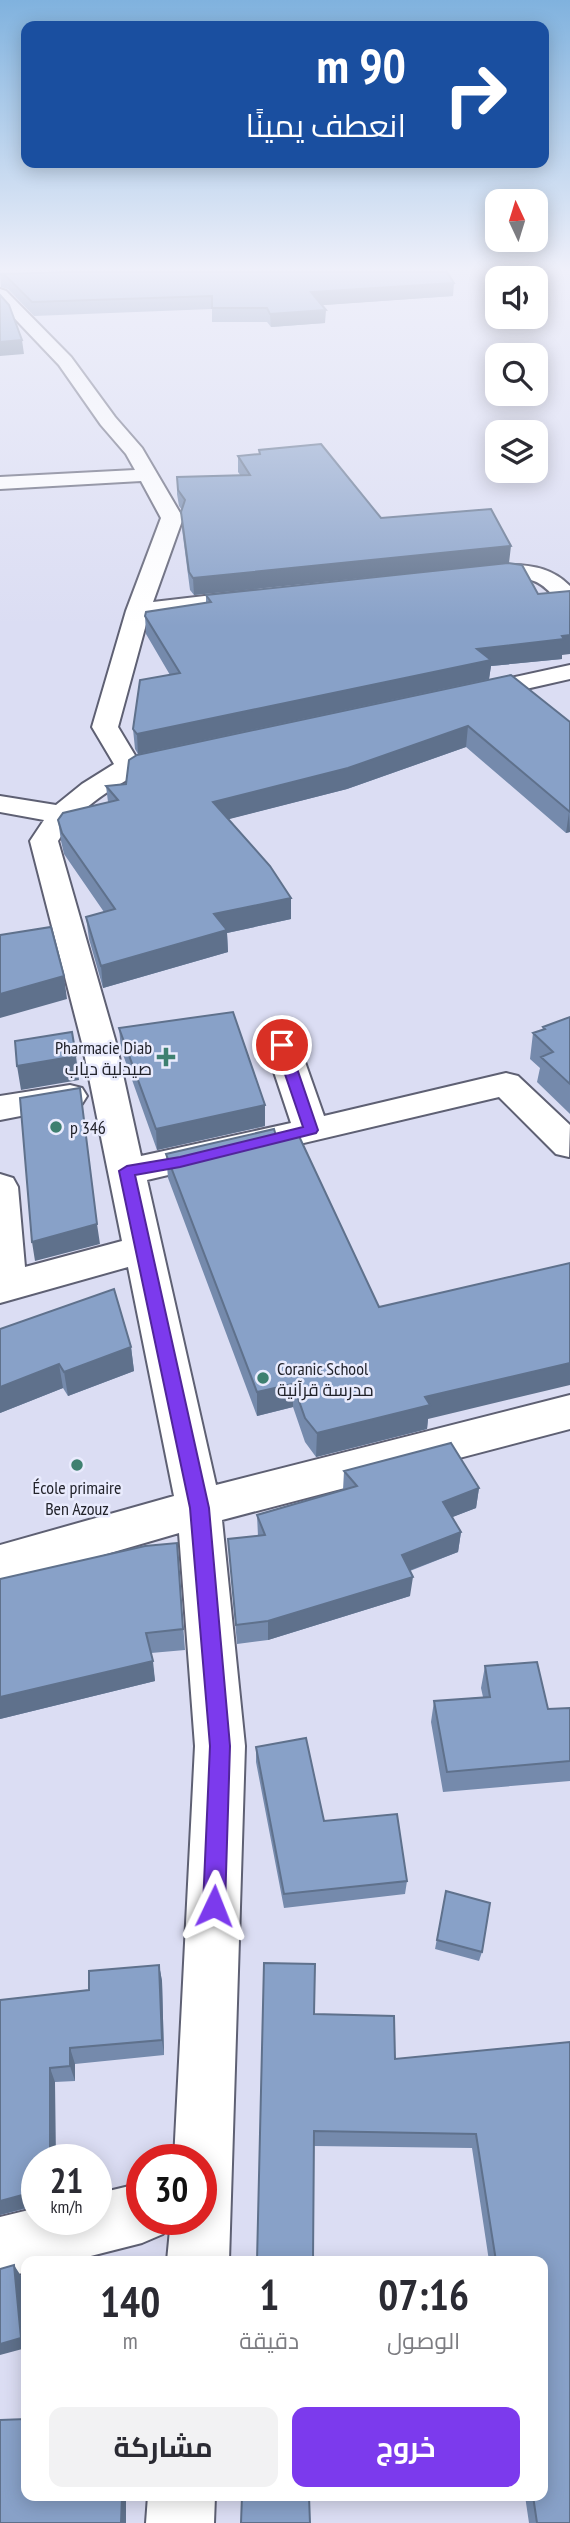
<!DOCTYPE html>
<html lang="ar">
<meta charset="utf-8">
<style>
:root{--surface:#fff;--page:#f2f2f3;--text:#2b2b33;--muted:#7c7c81;--accent:#7c3aed}
body{margin:0;font-family:"PT Sans Narrow",Cairo,sans-serif;background:var(--page);color:var(--text);direction:rtl;height:100vh;display:flex;flex-direction:column;font-size:26px;white-space:nowrap}
*{box-sizing:border-box;margin:0}
p{font-size:23px;color:var(--muted)}
.icon{flex:none;width:38px;height:38px;fill:none;stroke:currentColor;stroke-width:2;stroke-linecap:round;stroke-linejoin:round}
.map{position:relative;flex:1;overflow:hidden;direction:ltr}
.side{position:absolute;left:21px;top:2256px;width:527px;height:245px;display:flex;flex-direction:column;background:var(--surface);border-radius:14px;box-shadow:0 4px 18px #0003;direction:rtl}
.side>*{flex:none}
.top-card{position:absolute;left:21px;top:21px;width:528px;height:147px;border-radius:14px;box-shadow:0 4px 18px #0003;direction:rtl;background:#1a4fa0;color:#fff;overflow:hidden}
.needle{width:46px;rotate:356deg}
.tools{position:absolute;left:485px;top:189px;display:grid;gap:14px}
.tools a{display:grid;place-items:center;width:63px;height:63px;border-radius:14px;background:var(--surface);box-shadow:0 4px 18px #0003;font-size:35px}
.speed{position:absolute;left:21px;top:2144px;display:flex;gap:14px;font-size:35px;font-weight:700;text-align:center}
.speed>*{display:grid;place-content:center;width:91px;height:91px;border-radius:50%;background:var(--surface);box-shadow:0 4px 18px #0003;line-height:1}
.speed small{font-size:18px;font-weight:400}
.speed .limit{border:10px solid #d22;background:#fff;color:#111}
.pin{position:absolute;display:grid;place-items:center;width:60px;height:60px;color:#fff;margin:-30px;border:4px solid #fff;border-radius:50%;box-shadow:0 2px 7px #0007}
.me{position:absolute;width:77px;margin:-38px;rotate:2deg;stroke-linejoin:round;filter:drop-shadow(0 0 5px #0008)}
.turn{display:flex;align-items:center;gap:24px;height:147px;padding:0 28px;font-size:32px}
.turn .icon{width:91px;height:91px;stroke-width:2.5}
.turn b{display:block;font-size:49px;line-height:60px}
.eta{display:flex;justify-content:space-evenly;align-items:center;height:119px;text-align:center}
.eta b{font-size:42px;font-weight:700;line-height:49px}
.action{display:flex;gap:14px;margin-top:auto;padding:14px 28px}
.action a{flex:1;height:80px;border-radius:14px;background:var(--accent);color:#fff;font-size:28px;font-weight:700;line-height:80px;text-align:center}
.action a+a{background:var(--page);color:var(--text)}
.map>svg:first-child{display:block}
.lines{fill:none;stroke-linecap:round;stroke-linejoin:round}
.minor-casing{stroke:#5e6073;stroke-width:4}
.minor{fill:#fff;fill-rule:evenodd}
.wall{fill:#758aac}
.shaded-wall{fill:#5f718c}
.building{fill:#88a1c8;stroke:#5f718c;stroke-width:2}
.route{fill:#7c3aed;stroke:#51269a;stroke-width:2}
.poi-dot{fill:#3e8070;stroke:#e9ebfd;stroke-width:2.5}
.labels{text-anchor:middle;dominant-baseline:central;stroke-width:5;stroke-linejoin:round;paint-order:stroke}
.poi-label{font-size:18px;fill:#22232b;stroke:#e9ebfd;text-anchor:start}
</style>
<div class="map">
<svg width="570" height="2523" viewBox="0 0 570 2523">
<rect width="100%" height="100%" fill="#dbddf3"/>
<g class="lines">
<defs>
<path id="minor" d="M 0,289 L 6,291 L 71,357 L 115,417 L 142,448 L 183,518 L 153,602 L 256,590 L 264,592 L 267,597 L 264,602 L 256,604 L 148,617 L 118,727 L 142,767 L 139,773 C 107,791 78,809 58,841 L 116,1043 L 141,1156 L 291,1123 L 265,1045 L 270,1037 L 282,1034 L 294,1037 L 299,1045 L 324,1116 L 506,1073 L 518,1076 L 570,1125 L 569,1157 L 556,1154 L 499,1097 L 147,1180 L 216,1485 L 570,1395 L 570,1429 L 222,1520 L 245,1746 L 229,2261 L 167,2261 L 171,2219 L 201,2219 L 201,2160 L 174,2160 L 195,1746 L 179,1533 L 0,1585 L 0,1545 L 174,1496 L 128,1267 L 0,1303 L 0,1174 L 13,1178 L 18,1187 L 25,1267 L 122,1241 L 82,1043 L 30,841 L 44,820 L 0,812 L 0,796 L 56,805 L 82,784 L 114,764 L 92,727 L 126,611 L 161,518 L 141,481 L 0,489 L 0,477 L 135,470 L 126,454 L 101,425 L 59,365 L 0,303 Z
M 512,565 C 535,565 554,570 570,586 L 570,607 C 555,603 549,586 534,581 C 511,572 487,585 465,580 L 462,575 L 465,570 Z
M 570,665 L 570,679 L 469,702 L 460,699 L 456,694 L 460,689 Z
M 70,1085 L 82,1088 L 87,1096 L 82,1104 L 0,1120 L 0,1096 Z
M 142,2183 L 142,2219 L 170,2219 L 163,2234 L 142,2243 L 71,2261 L 26,2261 L 26,2272 L 0,2279 L 0,2217 L 37,2208 L 37,2219 L 96,2219 L 96,2194 Z
M 148,2496 L 215,2496 L 214,2523 L 146,2523 Z"/>
</defs>
<!-- minor casing -->
<use href="#minor" class="minor-casing"/>
<!-- minor -->
<use href="#minor" class="minor"/>
</g>
<!-- wall -->
<path class="wall" d="M 0,274 L 453,296 L 322,305 L 325,323 L 271,327 L 267,322 L 212,322 L 212,309 L 34,316 L 8,289 L 1,287 Z
M 259,450 L 381,518 L 509,563 L 194,595 L 190,590 L 182,529 L 182,510 L 179,506 L 177,494 L 177,477 L 241,476 L 238,472 L 238,456 L 259,454 Z
M 206,595 L 562,655 L 562,659 L 491,666 L 489,679 L 570,722 L 570,832 L 566,833 L 466,747 L 347,789 L 228,819 L 291,919 L 227,933 L 228,952 L 103,988 L 89,939 L 86,917 L 104,912 L 64,854 L 61,841 L 58,820 L 108,802 L 106,786 L 126,784 L 138,754 L 135,749 L 133,729 L 170,675 L 146,634 L 145,616 L 206,603 Z
M 570,1017 L 570,1114 L 537,1082 L 540,1068 L 530,1059 L 533,1033 L 542,1030 L 543,1027 Z
M 119,1028 L 265,1105 L 265,1126 L 157,1150 L 121,1049 Z
M 277,1139 L 428,1419 L 427,1429 L 316,1457 L 305,1442 L 293,1407 L 257,1416 L 168,1178 L 166,1154 Z
M 0,1329 L 131,1347 L 134,1371 L 68,1396 L 63,1388 L 0,1413 Z
M 344,1471 L 479,1488 L 476,1508 L 452,1517 L 461,1532 L 458,1552 L 410,1571 L 410,1596 L 268,1640 L 237,1644 L 228,1539 L 258,1536 L 257,1515 L 343,1490 Z
M 177,1543 L 185,1650 L 151,1653 L 155,1681 L 0,1719 L 0,1579 Z
M 485,1666 L 548,1709 L 570,1708 L 570,1781 L 443,1792 L 431,1722 L 434,1701 L 483,1697 L 481,1688 Z
M 256,1747 L 324,1821 L 407,1881 L 405,1894 L 284,1908 L 256,1762 Z
M 446,1891 L 482,1952 L 479,1961 L 435,1949 Z
M 159,1965 L 162,1981 L 164,2055 L 75,2064 L 75,2081 L 55,2082 L 37,2160 L 37,2206 L 0,2215 L 0,2000 L 89,1990 Z
M 314,2014 L 395,2059 L 570,2042 L 570,2523 L 529,2523 L 525,2496 L 542,2496 L 542,2261 L 489,2261 L 472,2148 L 314,2146 Z"/>
<!-- shaded-wall -->
<path class="shaded-wall" d="M 454,283 L 453,296 L 311,306 L 311,292 Z
M 326,310 L 325,323 L 271,327 L 270,314 Z
M 22,340 L 24,354 L 0,356 L 0,342 Z
M 511,546 L 509,563 L 194,595 L 193,578 Z
M 570,635 L 570,654 L 562,655 L 562,659 L 491,666 L 489,679 L 138,754 L 137,734 L 477,649 Z
M 468,726 L 466,747 L 347,789 L 214,823 L 213,802 Z
M 569,812 L 570,832 L 566,833 Z
M 291,898 L 291,919 L 227,933 L 228,952 L 103,988 L 101,966 L 214,914 Z
M 64,976 L 67,999 L 0,1018 L 0,994 Z
M 76,1056 L 79,1080 L 21,1090 L 17,1066 Z
M 265,1105 L 265,1126 L 157,1150 L 156,1129 Z
M 97,1224 L 100,1244 L 35,1261 L 32,1242 Z
M 131,1347 L 134,1371 L 68,1396 L 64,1372 Z
M 570,1363 L 570,1385 L 428,1419 L 427,1429 L 316,1457 L 317,1433 L 425,1397 Z
M 59,1364 L 63,1388 L 0,1413 L 0,1387 Z
M 293,1384 L 293,1407 L 257,1416 L 257,1392 Z
M 479,1488 L 476,1508 L 440,1522 L 443,1502 Z
M 461,1532 L 458,1552 L 400,1574 L 402,1555 Z
M 413,1577 L 410,1596 L 268,1640 L 268,1621 Z
M 153,1661 L 155,1681 L 0,1719 L 0,1697 Z
M 159,1965 L 162,1981 L 164,2055 L 162,2040 Z
M 70,2048 L 75,2064 L 75,2081 L 70,2066 Z
M 50,2068 L 55,2082 L 56,2160 L 50,2160 Z
M 30,2193 L 36,2205 L 0,2215 L 0,2201 Z
M 14,2265 L 21,2276 L 26,2330 L 26,2348 L 0,2355 L 0,2344 Z
M 122,2496 L 126,2496 L 126,2523 L 121,2523 Z"/>
<!-- building -->
<path class="building" d="M 67,272 L 447,272 L 454,283 L 311,292 L 326,310 L 270,314 L 267,308 L 212,308 L 212,296 L 32,302 L 6,276 L 0,274 Z
M 0,295 L 9,305 L 22,340 L 0,342 Z
M 321,444 L 381,518 L 491,509 L 511,546 L 193,578 L 189,572 L 181,512 L 185,500 L 178,490 L 177,477 L 250,475 L 238,456 L 260,454 L 259,450 Z
M 508,563 L 522,565 L 538,594 L 570,591 L 570,635 L 562,636 L 564,639 L 477,649 L 491,660 L 137,734 L 133,729 L 140,680 L 180,673 L 145,616 L 146,612 L 211,602 L 206,595 Z
M 511,675 L 570,722 L 570,812 L 468,726 L 348,768 L 213,802 L 270,866 L 291,898 L 214,914 L 227,930 L 101,966 L 86,917 L 115,909 L 62,833 L 58,820 L 63,813 L 118,800 L 106,786 L 126,784 L 129,760 L 137,755 Z
M 51,927 L 64,976 L 0,994 L 0,935 Z
M 233,1012 L 265,1105 L 156,1129 L 119,1028 Z
M 570,1017 L 570,1084 L 541,1057 L 553,1052 L 533,1033 L 545,1029 L 543,1027 Z
M 72,1032 L 76,1056 L 17,1066 L 15,1041 Z
M 80,1088 L 97,1224 L 32,1242 L 20,1098 Z
M 274,1129 L 277,1139 L 298,1134 L 379,1307 L 570,1263 L 570,1363 L 425,1397 L 430,1405 L 317,1433 L 305,1418 L 293,1384 L 257,1392 L 166,1154 Z
M 114,1289 L 131,1347 L 64,1372 L 59,1364 L 0,1387 L 0,1329 Z
M 451,1443 L 479,1488 L 443,1502 L 461,1532 L 402,1555 L 413,1577 L 268,1621 L 236,1625 L 228,1539 L 265,1535 L 257,1515 L 357,1486 L 344,1471 Z
M 177,1543 L 183,1629 L 146,1633 L 153,1661 L 0,1697 L 0,1579 L 145,1546 Z
M 537,1662 L 548,1709 L 570,1708 L 570,1761 L 447,1772 L 434,1701 L 490,1697 L 485,1666 Z
M 306,1738 L 324,1821 L 397,1814 L 407,1881 L 284,1894 L 256,1747 Z
M 446,1891 L 490,1903 L 482,1952 L 437,1940 Z
M 264,1963 L 315,1964 L 314,2014 L 394,2016 L 395,2059 L 570,2042 L 570,2523 L 537,2523 L 533,2496 L 542,2496 L 542,2261 L 496,2261 L 476,2134 L 314,2131 L 313,2261 L 257,2261 Z
M 159,1965 L 162,2040 L 70,2048 L 70,2066 L 50,2068 L 50,2160 L 37,2160 L 37,2197 L 33,2197 L 30,2193 L 0,2201 L 0,2000 L 89,1990 L 89,1971 Z
M 14,2265 L 21,2338 L 0,2344 L 0,2269 Z
M 26,2419 L 26,2496 L 122,2496 L 121,2523 L 0,2523 L 0,2420 Z
M 242,2496 L 309,2496 L 310,2523 L 241,2523 Z"/>
<!-- sky -->
<linearGradient id="sky" x2="0" y2="1"><stop stop-color="#80b2de"/><stop offset="0.43" stop-color="#eff0fa"/><stop offset="1" stop-color="#eff0fa" stop-opacity="0"/></linearGradient>
<rect width="570" height="626" fill="url(#sky)"/>
<!-- route -->
<path class="route" d="M 282,1041 L 289,1045 L 318,1130 L 316,1133 L 180,1167 L 135,1175 L 209,1508 L 230,1746 L 225,1906 L 222,1913 L 214,1917 L 206,1913 L 203,1906 L 210,1746 L 190,1508 L 119,1171 L 127,1166 L 180,1157 L 303,1127 L 275,1045 Z"/>
<!-- markers -->
<g class="poi-dot">
<path d="M162.5 1046.5h7v7h7v7h-7v7h-7v-7h-7v-7h7z"/>
<circle cx="56" cy="1127" r="7"/>
<circle cx="263" cy="1378" r="7"/>
<circle cx="77" cy="1465" r="7"/>
</g>
<g class="labels">
<!-- poi labels -->
<g class="poi-label">
<text x="152" y="1047" text-anchor="end">Pharmacie Diab<tspan x="152" dy="21">صيدلية دياب</tspan></text>
<text x="70" y="1127">p 346</text>
<text x="277" y="1368">Coranic School<tspan x="277" dy="21">مدرسة قرآنية</tspan></text>
<text x="77" y="1487" text-anchor="middle">École primaire<tspan x="77" dy="21">Ben Azouz</tspan></text>
</g>
</g>
</svg>
<div class="tools">
<a><svg class="needle" viewBox="-14 -14 28 28"><path d="M0-13l5 13h-10z" fill="#e53935"/><path d="M0 13l5-13h-10z" fill="#7c7c81"/></svg></a>
<a><svg class="icon" aria-label="sound" viewBox="0 0 24 24"><path d="M4 9h4l5-4v14l-5-4H4zM17 9q2 3 0 6"/></svg></a>
<a><svg class="icon" aria-label="search" viewBox="0 0 24 24"><circle cx="10" cy="10" r="6"/><path d="M15 15l6 6"/></svg></a>
<a><svg class="icon" aria-label="layers" viewBox="0 0 24 24"><path d="M12 4l9 5-9 5-9-5zM3 14l9 5 9-5"/></svg></a>
</div>
<div class="speed"><div>21<small>km/h</small></div><div class="limit">30</div></div>
<div class="pin" style="left:282px;top:1045px;background:#d93025"><svg class="icon" aria-label="arrive" viewBox="0 0 24 24"><path d="M6 21V4h12l-3 4 3 4H6"/></svg></div>
<svg class="me" style="left:214px;top:1906px" viewBox="-20 -20 40 40"><path d="M0-17L14 15 0 8-14 15z" fill="#7c3aed" stroke="#fff" stroke-width="4"/></svg>
<div class="top-card">
<div class="turn"><svg class="icon" aria-label="right" viewBox="0 0 24 24"><path d="M7 20v-9h11M14 6l5 5-5 5"/></svg><div><b>90 m</b>انعطف يمينًا</div></div>
</div>
<section class="side">
<div class="eta">
<div><b>07:16</b><p>الوصول</p></div>
<div><b>1</b><p>دقيقة</p></div>
<div><b>140</b><p>m</p></div>
</div>
<div class="action"><a>خروج</a><a>مشاركة</a></div>
</section>
</div>
